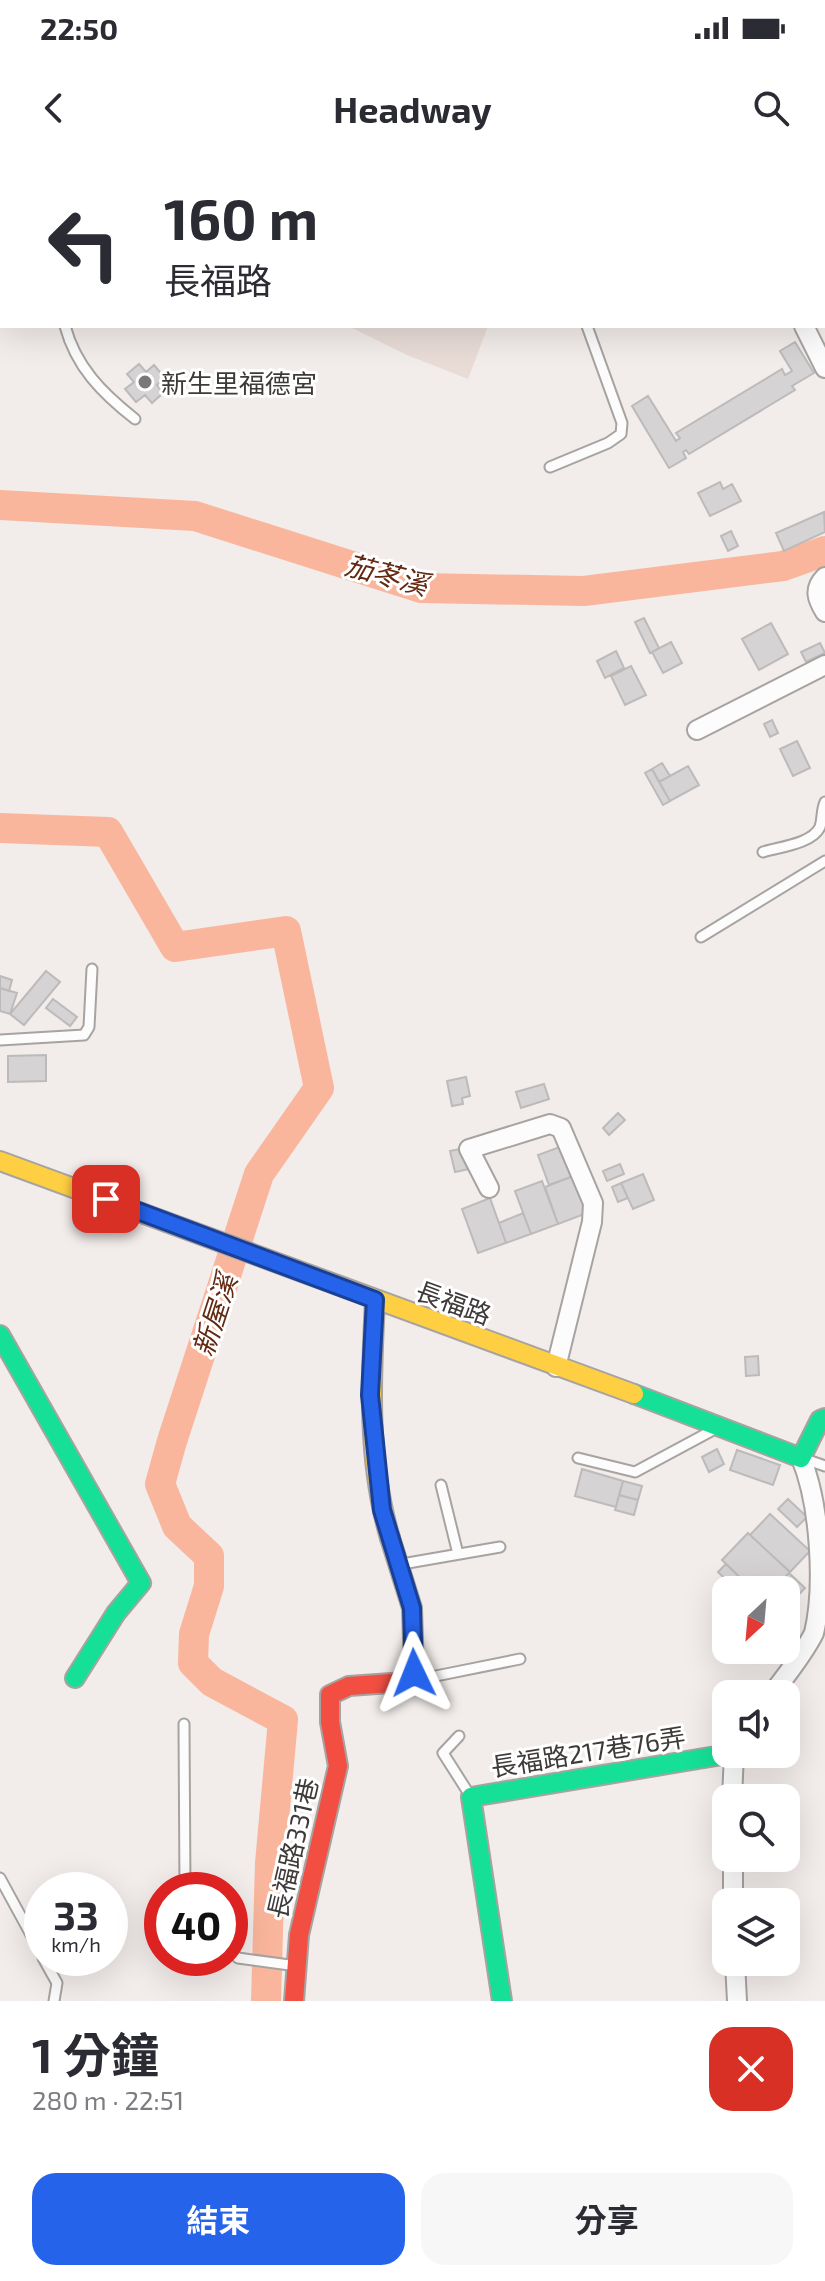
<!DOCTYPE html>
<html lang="zh-TW">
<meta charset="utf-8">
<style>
:root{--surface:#fff;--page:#f7f7f7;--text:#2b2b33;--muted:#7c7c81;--accent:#2563eb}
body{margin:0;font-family:"Exo 2","Noto Sans TC",sans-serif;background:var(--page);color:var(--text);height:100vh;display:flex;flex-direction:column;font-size:30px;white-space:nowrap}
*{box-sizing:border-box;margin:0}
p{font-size:26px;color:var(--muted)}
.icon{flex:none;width:44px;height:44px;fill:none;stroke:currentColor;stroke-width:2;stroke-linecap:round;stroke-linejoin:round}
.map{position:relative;height:1841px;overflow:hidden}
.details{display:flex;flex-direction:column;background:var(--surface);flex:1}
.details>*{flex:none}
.hud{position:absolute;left:0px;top:0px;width:826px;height:168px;box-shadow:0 8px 32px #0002;background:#fff;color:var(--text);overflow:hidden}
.needle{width:52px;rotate:206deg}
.tools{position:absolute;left:712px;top:1416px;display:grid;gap:16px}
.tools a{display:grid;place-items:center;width:88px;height:88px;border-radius:16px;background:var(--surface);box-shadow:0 8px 32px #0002;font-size:40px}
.speed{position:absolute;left:24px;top:1712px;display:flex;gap:16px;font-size:40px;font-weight:700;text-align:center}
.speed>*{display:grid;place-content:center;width:104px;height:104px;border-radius:50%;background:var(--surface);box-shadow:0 8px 32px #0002;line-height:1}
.speed small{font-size:20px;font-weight:400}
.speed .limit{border:12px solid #d22;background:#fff;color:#111}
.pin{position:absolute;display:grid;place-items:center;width:68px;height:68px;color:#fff;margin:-34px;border-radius:16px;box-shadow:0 4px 12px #0006}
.me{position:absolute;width:88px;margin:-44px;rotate:358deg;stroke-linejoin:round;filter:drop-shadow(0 0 6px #0008)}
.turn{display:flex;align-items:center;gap:28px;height:168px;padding:0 32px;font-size:36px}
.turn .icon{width:104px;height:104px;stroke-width:2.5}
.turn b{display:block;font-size:56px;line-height:68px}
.round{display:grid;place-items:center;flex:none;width:84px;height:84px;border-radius:24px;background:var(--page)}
.head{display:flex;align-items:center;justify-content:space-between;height:136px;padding:0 32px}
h1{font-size:48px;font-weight:700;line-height:60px}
.primary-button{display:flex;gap:16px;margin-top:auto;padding:16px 32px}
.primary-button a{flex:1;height:92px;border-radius:24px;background:var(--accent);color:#fff;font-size:32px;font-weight:700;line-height:92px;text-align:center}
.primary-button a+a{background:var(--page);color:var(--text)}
.status{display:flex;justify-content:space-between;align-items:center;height:56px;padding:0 40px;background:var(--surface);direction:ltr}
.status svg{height:22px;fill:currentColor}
header{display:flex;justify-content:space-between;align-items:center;height:104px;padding:0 32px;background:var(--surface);font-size:36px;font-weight:700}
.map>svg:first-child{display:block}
.built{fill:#e9dcd7}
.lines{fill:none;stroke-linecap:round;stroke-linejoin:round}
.river{stroke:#f9b69c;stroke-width:30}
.building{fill:#d5d3d4;stroke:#bcbabb;stroke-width:2}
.lane-casing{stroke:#a7a3a1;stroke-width:13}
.street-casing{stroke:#a7a3a1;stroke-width:22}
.fast-casing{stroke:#a7a3a1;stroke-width:22}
.slow-casing{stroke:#a7a3a1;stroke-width:22}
.jam-casing{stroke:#a7a3a1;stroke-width:22}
.lane{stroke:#fdfcfc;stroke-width:9}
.street{stroke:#fdfcfc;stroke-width:18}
.fast{stroke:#16e098;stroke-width:18}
.slow{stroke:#ffcf43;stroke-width:18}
.jam{stroke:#f24e42;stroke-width:18}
.route-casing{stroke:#184099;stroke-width:20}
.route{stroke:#2563eb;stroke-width:14}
.poi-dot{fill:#7d7877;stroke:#fff;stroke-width:3}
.labels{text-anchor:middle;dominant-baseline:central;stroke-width:6;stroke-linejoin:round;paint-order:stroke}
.poi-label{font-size:26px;fill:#3e3a39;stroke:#fff;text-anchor:start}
.street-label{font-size:26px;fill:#3e3a39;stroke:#fff}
.water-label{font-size:28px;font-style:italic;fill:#632911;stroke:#fff}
</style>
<div class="status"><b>22:50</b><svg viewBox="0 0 49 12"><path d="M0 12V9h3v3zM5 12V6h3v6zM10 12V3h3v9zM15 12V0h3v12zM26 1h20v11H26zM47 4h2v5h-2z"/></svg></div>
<header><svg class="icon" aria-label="back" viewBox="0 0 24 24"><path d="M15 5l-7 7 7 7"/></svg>Headway<svg class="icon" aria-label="search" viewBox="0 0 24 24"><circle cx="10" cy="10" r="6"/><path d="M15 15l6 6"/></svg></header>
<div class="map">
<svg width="825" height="1841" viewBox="0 0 825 1841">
<rect width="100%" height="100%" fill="#f2ecea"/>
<!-- built -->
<path class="built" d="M 71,0 L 506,0 L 71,2 Z
M 348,166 L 488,166 L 468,219 L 407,195 Z"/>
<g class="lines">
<!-- river -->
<path class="river" d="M 0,345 L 195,356 L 421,428 L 584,431 L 783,406 L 825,391
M 0,668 L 108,672 L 175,787 L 286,771 L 319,928 L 259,1014 L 172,1281 L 160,1324 L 177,1366 L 209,1396 L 209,1426 L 194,1474 L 193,1503 L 212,1522 L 283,1560 L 270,1703 L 266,1841"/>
</g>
<!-- building -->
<path class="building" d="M 795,182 L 814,213 L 792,226 L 795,230 L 689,294 L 686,290 L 683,292 L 686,298 L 669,308 L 632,246 L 648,236 L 676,281 L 680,278 L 676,273 L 782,209 L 785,215 L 792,211 L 780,191 Z
M 139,204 L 146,212 L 154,205 L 165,218 L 157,225 L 163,233 L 152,243 L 145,235 L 136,242 L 125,229 L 134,222 L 127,214 Z
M 720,322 L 723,329 L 732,324 L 741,341 L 710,356 L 698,333 Z
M 824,352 L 825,372 L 784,391 L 776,373 Z
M 731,371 L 738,386 L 728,391 L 721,376 Z
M 644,458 L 659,488 L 650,493 L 635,462 Z
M 771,463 L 788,494 L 759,510 L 742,479 Z
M 671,482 L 682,503 L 663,513 L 652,492 Z
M 820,483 L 825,493 L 806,502 L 801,492 Z
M 616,491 L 624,508 L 605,518 L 597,501 Z
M 631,506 L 646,535 L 625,545 L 611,516 Z
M 772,560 L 778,573 L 770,577 L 764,564 Z
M 797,581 L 810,608 L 793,616 L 780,589 Z
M 662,603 L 670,616 L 659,622 L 652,609 Z
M 688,606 L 699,625 L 670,641 L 659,622 Z
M 652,609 L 670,641 L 663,645 L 645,613 Z
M 46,811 L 60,822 L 24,865 L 10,854 Z
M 0,816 L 12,820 L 9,831 L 0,828 Z
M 0,828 L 17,833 L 10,854 L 0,851 Z
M 53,839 L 77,857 L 70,866 L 46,848 Z
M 46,895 L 46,921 L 8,922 L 8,896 Z
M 466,917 L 470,936 L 462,938 L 463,944 L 452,946 L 447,921 Z
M 544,924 L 549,939 L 521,948 L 516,932 Z
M 618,953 L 625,960 L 609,975 L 603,968 Z
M 565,985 L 576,1015 L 549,1025 L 538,995 Z
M 465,988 L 469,1009 L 455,1012 L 450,991 Z
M 620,1004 L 624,1014 L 607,1021 L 603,1011 Z
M 643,1014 L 654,1040 L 633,1049 L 621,1023 Z
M 576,1015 L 590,1052 L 558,1064 L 545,1027 Z
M 542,1021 L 558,1064 L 531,1074 L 515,1031 Z
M 621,1023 L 628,1038 L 618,1042 L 612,1027 Z
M 490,1038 L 506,1083 L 478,1093 L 462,1049 Z
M 523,1053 L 531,1074 L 506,1083 L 499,1063 Z
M 758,1196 L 759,1215 L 746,1216 L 745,1197 Z
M 717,1289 L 724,1304 L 709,1312 L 702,1297 Z
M 737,1290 L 780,1305 L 773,1325 L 730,1310 Z
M 582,1309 L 623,1321 L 616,1347 L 575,1336 Z
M 623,1321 L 642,1326 L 638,1340 L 619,1335 Z
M 619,1335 L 638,1340 L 634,1355 L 615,1350 Z
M 788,1339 L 807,1357 L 797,1367 L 778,1349 Z
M 770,1354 L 810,1391 L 790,1412 L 750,1375 Z
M 748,1373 L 790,1412 L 773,1430 L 753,1430 L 722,1400 Z
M 726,1404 L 753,1430 L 737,1430 L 718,1412 Z
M 789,1413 L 805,1428 L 786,1448 L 786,1430 L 773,1430 Z"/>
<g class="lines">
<defs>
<path id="lane" d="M 49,2 L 50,0
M 824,37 L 825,36
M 824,154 L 825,153
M 65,166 C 76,207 102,233 135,259
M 550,307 L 608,283 L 621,274 L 622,263 L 587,166
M 763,692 C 779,687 812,684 820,667 C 823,658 821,651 825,642
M 701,777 L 825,701
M 0,880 L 84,875 L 89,867 L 92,809
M 578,1298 L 635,1312 L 715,1269
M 802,1298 L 825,1306
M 441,1325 L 458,1394
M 402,1404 L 500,1387
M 416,1520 L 520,1499
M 184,1564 L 185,1730
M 459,1576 L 443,1593 L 471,1637
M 0,1718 L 42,1795
M 230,1790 L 238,1798 L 297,1806
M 43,1798 L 57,1823 L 54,1841"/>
<path id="street" d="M 731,0 L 732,2
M 568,2 L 569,0
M 669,2 L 670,0
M 804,166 L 825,208
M 825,417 C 813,429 817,439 825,452
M 697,570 L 825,505
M 489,1028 L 469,989 L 550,964 L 561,968 L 593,1043 L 592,1062 L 556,1207
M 772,1534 C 787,1514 803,1495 814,1473 C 825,1426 820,1344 801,1298
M 732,1638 L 734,1594
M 733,1698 L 733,1742
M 735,1802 L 737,1841"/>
<path id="fast" d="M 0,1175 L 141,1423 L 116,1453 L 75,1518
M 634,1234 L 801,1298 L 820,1260 L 825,1258
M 502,1841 L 471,1637 L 728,1594"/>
<path id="slow" d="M 0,1001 L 634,1234
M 375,1140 C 371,1219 367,1301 390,1378"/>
<path id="jam" d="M 294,1841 L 299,1775 L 338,1606 L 330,1562 L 330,1535 L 349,1526 L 405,1522 L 414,1513 L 412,1448 L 390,1378"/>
</defs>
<!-- lane casing -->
<use href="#lane" class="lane-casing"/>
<!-- street casing -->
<use href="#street" class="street-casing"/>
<!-- fast casing -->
<use href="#fast" class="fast-casing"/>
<!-- slow casing -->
<use href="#slow" class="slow-casing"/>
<!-- jam casing -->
<use href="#jam" class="jam-casing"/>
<!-- lane -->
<use href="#lane" class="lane"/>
<!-- street -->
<use href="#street" class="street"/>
<!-- fast -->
<use href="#fast" class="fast"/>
<!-- slow -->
<use href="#slow" class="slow"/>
<!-- jam -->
<use href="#jam" class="jam"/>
</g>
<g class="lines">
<defs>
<path id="route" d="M 106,1039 L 375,1140 L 370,1235 L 382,1350 L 412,1448 L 414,1513"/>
</defs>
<!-- route casing -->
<use href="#route" class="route-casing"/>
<!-- route -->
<use href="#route" class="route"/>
</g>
<!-- markers -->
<circle class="poi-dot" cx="145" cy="222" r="8"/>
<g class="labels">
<!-- poi labels -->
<g class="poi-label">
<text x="161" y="222">新生里福德宮</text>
</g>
<!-- street labels -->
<g class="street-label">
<text transform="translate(454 1142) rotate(20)">長福路</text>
<text transform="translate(588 1591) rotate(-9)">長福路217巷76弄</text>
<text transform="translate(292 1688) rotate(-77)">長福路331巷</text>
</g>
<!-- water labels -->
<g class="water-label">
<text transform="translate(387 414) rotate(15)">茄苳溪</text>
<text transform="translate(214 1155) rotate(-72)">新屋溪</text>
</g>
</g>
</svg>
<div class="tools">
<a><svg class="needle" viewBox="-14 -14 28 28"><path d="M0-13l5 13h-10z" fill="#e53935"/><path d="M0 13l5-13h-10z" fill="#7c7c81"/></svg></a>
<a><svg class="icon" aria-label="sound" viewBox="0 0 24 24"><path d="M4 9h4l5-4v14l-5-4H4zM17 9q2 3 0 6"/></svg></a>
<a><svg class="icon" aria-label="search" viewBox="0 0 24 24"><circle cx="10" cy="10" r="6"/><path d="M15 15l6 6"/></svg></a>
<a><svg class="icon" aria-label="layers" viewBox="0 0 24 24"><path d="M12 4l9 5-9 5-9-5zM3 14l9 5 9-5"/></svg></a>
</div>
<div class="speed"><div>33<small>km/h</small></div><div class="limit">40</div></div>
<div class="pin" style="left:106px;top:1039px;background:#d93025"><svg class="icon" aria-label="arrive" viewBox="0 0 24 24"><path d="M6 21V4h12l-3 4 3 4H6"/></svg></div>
<svg class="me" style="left:414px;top:1513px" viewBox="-20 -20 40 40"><path d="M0-17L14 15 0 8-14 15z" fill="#2563eb" stroke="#fff" stroke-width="4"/></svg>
<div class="hud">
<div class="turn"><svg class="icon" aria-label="left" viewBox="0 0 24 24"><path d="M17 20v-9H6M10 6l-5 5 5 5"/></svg><div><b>160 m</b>長福路</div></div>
</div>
</div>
<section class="details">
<div class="head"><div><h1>1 分鐘</h1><p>280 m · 22:51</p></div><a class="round" style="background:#d93025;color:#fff"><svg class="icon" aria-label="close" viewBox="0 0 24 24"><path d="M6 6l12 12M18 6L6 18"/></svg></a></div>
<div class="primary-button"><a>結束</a><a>分享</a></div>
</section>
